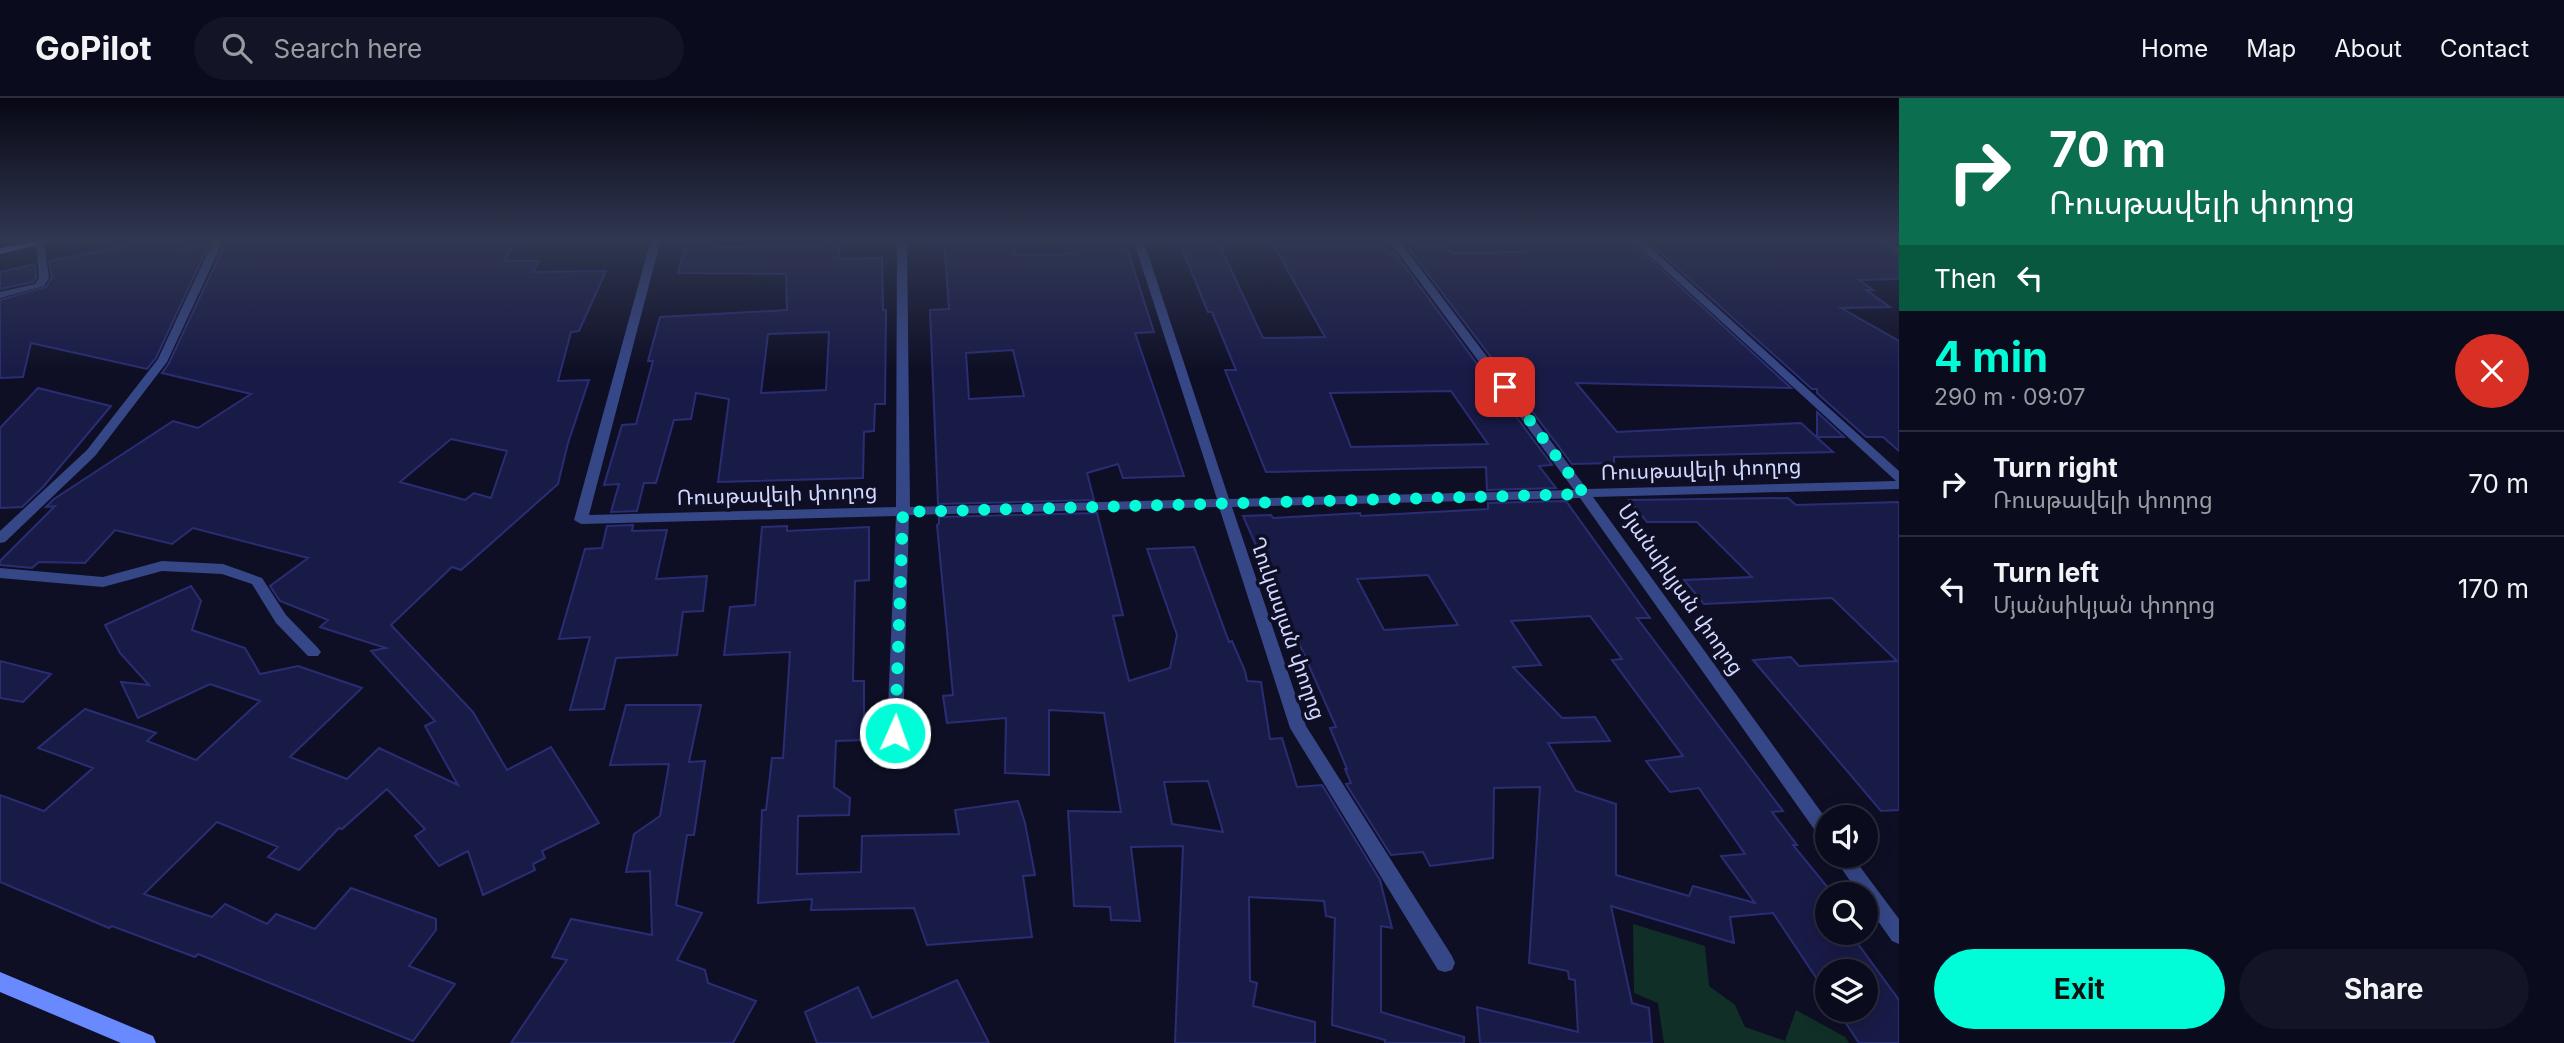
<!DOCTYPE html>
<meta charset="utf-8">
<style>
:root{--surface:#0a0b1c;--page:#131425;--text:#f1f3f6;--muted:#999ba3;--line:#2a2b3b;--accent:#00fdd8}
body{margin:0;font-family:Inter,"Noto Sans Armenian",sans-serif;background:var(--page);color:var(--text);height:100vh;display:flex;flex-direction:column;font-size:26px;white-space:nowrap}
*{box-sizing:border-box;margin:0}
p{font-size:23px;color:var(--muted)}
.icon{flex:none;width:38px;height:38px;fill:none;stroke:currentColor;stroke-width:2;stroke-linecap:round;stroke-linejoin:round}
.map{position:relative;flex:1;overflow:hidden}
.panel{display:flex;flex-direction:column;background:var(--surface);width:665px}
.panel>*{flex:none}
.guide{background:#0b6e4f;color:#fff;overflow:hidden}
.buttons{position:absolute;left:1815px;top:707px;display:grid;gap:14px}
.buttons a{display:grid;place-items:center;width:63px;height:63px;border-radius:50%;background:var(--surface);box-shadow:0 4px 18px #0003,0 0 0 2px var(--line);font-size:35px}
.pin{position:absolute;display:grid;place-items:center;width:60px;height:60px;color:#fff;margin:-30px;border-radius:14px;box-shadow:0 4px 10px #0006}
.me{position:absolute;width:77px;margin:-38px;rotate:2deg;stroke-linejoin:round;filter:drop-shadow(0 0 5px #0008)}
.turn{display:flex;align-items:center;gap:24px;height:147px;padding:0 35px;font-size:32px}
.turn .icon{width:91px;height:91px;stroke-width:2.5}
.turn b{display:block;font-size:49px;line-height:60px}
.then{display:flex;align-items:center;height:66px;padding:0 35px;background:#0003;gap:14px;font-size:26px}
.round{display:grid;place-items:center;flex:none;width:74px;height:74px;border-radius:37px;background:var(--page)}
.head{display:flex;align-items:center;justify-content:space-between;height:119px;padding:0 35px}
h1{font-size:42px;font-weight:700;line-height:52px;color:var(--accent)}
.primary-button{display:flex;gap:14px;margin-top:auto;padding:14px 35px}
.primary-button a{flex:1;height:80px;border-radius:42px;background:var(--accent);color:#111;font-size:28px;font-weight:700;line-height:80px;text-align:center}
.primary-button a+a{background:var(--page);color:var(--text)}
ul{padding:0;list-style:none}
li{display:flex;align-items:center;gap:21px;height:105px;padding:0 35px;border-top:2px solid var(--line)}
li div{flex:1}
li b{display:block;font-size:26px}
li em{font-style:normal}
header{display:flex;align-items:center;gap:42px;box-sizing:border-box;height:98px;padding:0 35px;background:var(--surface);border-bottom:2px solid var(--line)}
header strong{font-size:33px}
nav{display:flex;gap:38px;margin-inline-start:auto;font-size:24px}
.search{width:490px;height:63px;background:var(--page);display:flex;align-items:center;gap:18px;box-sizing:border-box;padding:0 24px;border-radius:38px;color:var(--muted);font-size:26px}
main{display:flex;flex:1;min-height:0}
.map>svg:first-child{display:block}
.green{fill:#103027}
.building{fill:#191b47;stroke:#2a2d74;stroke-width:2;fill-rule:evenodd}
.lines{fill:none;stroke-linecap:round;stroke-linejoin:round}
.street{fill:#364787;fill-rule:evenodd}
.secondary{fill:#698aff;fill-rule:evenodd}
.route{stroke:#00fdd8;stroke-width:12;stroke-dasharray:0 21.6}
.labels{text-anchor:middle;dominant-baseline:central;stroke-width:7;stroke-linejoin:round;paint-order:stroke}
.street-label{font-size:21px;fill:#d2d8ff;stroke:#0e0f25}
</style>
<header>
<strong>GoPilot</strong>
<div class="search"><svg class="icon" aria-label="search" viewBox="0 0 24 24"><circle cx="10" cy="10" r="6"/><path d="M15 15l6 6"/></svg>Search here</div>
<nav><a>Home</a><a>Map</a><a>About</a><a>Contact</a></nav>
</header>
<main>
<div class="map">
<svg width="1899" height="945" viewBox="0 0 1899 945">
<rect width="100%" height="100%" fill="#0e0f25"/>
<!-- green -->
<path class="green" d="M 1633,826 L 1705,848 L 1709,888 L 1735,907 L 1745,929 L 1785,943 L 1796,912 L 1845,939 L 1849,945 L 1664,945 L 1658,905 L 1634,895 Z"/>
<!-- building -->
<path class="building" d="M 161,141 L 175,141 L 176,151 L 208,148 L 156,260 L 147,271 L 31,245 L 23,279 L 0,280 L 0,202 L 46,189 L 52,180 L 49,163 Z
M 258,141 L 518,141 L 504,163 L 539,163 L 533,174 L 606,173 L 579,233 L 571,234 L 558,283 L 589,282 L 568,345 L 558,386 L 461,472 L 452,469 L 391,527 L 473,614 L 507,672 L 551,649 L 599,725 L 542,753 L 545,760 L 533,766 L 535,772 L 483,797 L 468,753 L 439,768 L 415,738 L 425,731 L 387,691 L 342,731 L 339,730 L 299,772 L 268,759 L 278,749 L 217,724 L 144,796 L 212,819 L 225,806 L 267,826 L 276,816 L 315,831 L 351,790 L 436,821 L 436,832 L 409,868 L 455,886 L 413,943 L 198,856 L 195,859 L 112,828 L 109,830 L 0,784 L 0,697 L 44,713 L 93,670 L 38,650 L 85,611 L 156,635 L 147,643 L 196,662 L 260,603 L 210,586 L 138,620 L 121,584 L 149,587 L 120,555 L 105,527 L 191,488 L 201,503 L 192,532 L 245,550 L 260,576 L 298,568 L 362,590 L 290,659 L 347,681 L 379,650 L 458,687 L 425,628 L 435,623 L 371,553 L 386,550 L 320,529 L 328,522 L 280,503 L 270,488 L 308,460 L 193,430 L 172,446 L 115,432 L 85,465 L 39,464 L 32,470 L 0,467 L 0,463 L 55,408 L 46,409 L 54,401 L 173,323 L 198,330 L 251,296 L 162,275 L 169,265 L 225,146 ZM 451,341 L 507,353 L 491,400 L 474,395 L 465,402 L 400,384 Z
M 944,141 L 1011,141 L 1015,157 L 1073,156 L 1069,141 L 1124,141 L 1154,234 L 1135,235 L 1184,378 L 1123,380 L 1118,366 L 1087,375 L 1094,402 L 938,406 L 930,212 L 949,211 ZM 1013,252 L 1024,298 L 969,301 L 966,255 Z
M 1178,141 L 1213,141 L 1214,148 L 1220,148 L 1263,240 L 1325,239 L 1274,148 L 1385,148 L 1391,156 L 1395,155 L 1552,367 L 1539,368 L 1556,390 L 1487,392 L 1486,369 L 1266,374 L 1225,272 L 1236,272 L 1212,214 L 1208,214 ZM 1451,293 L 1488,346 L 1351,349 L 1330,295 Z
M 1513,141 L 1628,141 L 1791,290 L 1576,285 L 1617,334 L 1801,325 L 1833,354 L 1614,359 L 1614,365 L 1572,366 L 1409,151 L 1428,147 L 1445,149 L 1453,155 L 1527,154 Z
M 1645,141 L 1874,141 L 1899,159 L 1899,181 L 1859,182 L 1873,192 L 1866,192 L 1890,209 L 1841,210 L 1899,243 L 1899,353 L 1883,339 L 1866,339 L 1817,295 L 1817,291 L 1812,291 Z
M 717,146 L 716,149 L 744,149 L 839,147 L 840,161 L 882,160 L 883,212 L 886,212 L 885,306 L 875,306 L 874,333 L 864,334 L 863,380 L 718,384 L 729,301 L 696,295 L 691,321 L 674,322 L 656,385 L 644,385 L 637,413 L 611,414 L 619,386 L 604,387 L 622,327 L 636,326 L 653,263 L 648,263 L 660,219 L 787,212 L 786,176 L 678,175 L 686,147 ZM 829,234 L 826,292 L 761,295 L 768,236 Z
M 35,166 L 36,179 L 33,184 L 0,191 L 0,174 Z
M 38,290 L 111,308 L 43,389 L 22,409 L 0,410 L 0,330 Z
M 1817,314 L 1844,339 L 1817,339 Z
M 1788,400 L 1796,407 L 1899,404 L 1899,712 L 1881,713 L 1753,562 L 1791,559 L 1799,568 L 1897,563 L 1832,500 L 1704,506 L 1684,482 L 1752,479 L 1697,424 L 1647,424 L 1629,402 Z
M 1566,403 L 1650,520 L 1637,520 L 1783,713 L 1772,714 L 1797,747 L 1793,747 L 1833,796 L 1823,796 L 1827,802 L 1827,835 L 1850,835 L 1899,902 L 1899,945 L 1859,945 L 1837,912 L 1866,912 L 1866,873 L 1827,873 L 1827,896 L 1773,815 L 1730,819 L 1734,845 L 1611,808 L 1632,905 L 1649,910 L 1652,945 L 1480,945 L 1477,909 L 1578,934 L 1575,882 L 1569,881 L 1568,873 L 1529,865 L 1540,689 L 1494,690 L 1493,760 L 1430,768 L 1423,754 L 1391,757 L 1346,686 L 1351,685 L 1345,671 L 1347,671 L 1330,630 L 1336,629 L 1243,418 L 1271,417 L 1273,420 L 1360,415 L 1361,418 L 1488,411 L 1488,405 ZM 1428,477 L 1458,527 L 1384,532 L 1357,481 ZM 1590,518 L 1622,561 L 1612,562 L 1683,658 L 1646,663 L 1670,694 L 1699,690 L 1745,756 L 1721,758 L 1755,805 L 1693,788 L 1689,798 L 1616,777 L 1616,706 L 1576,693 L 1548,645 L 1610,643 L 1595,619 L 1562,620 L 1513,569 L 1541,567 L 1511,523 Z
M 1097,415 L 1123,517 L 1113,518 L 1129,583 L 1170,570 L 1177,537 L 1147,451 L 1194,449 L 1229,544 L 1232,543 L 1245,573 L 1247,583 L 1261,584 L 1270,641 L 1282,640 L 1297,689 L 1322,687 L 1380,782 L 1392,830 L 1381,828 L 1381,914 L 1464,939 L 1464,945 L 1385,945 L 1385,942 L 1332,927 L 1335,820 L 1326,818 L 1324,803 L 1249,799 L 1250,883 L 1257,885 L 1253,908 L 1315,924 L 1315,945 L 1175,945 L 1183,748 L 1131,749 L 1140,823 L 1111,822 L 1110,809 L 1074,808 L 1068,713 L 1121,714 L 1104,615 L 1049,612 L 1049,677 L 1005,675 L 1006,620 L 947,625 L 943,598 L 953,597 L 937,427 L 939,426 L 939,419 ZM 1208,683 L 1223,734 L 1172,726 L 1164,684 Z
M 633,427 L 632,433 L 667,432 L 656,481 L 707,478 L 703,513 L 683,514 L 677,557 L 616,560 L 604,611 L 570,612 L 590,539 L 559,541 L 585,451 L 602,450 L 607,428 Z
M 787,428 L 787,433 L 869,429 L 869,482 L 855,483 L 853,583 L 864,583 L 864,642 L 836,643 L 834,689 L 850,700 L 849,717 L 798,718 L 797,776 L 861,774 L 862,738 L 959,736 L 955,712 L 1018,703 L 1025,725 L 1035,777 L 1023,778 L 1032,839 L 927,847 L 914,810 L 811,812 L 812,801 L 758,805 L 762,712 L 766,712 L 772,660 L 783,660 L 790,554 L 724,557 L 730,509 L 755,507 L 762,429 Z
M 0,563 L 51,576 L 23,604 L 0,600 Z
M 626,607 L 701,607 L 689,664 L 705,663 L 694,737 L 687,737 L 676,807 L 702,815 L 677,862 L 705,872 L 708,885 L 756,903 L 733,945 L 511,945 L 567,862 L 552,859 L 571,821 L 652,837 L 650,773 L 626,774 L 634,736 L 660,718 L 669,666 L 610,667 Z
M 957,882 L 989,945 L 817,945 L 805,914 L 858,889 L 872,920 Z"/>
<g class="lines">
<!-- street -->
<path class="street" d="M 214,141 L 224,141 L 167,264 L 95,358 L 5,444 L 0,445 L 0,433 L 87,352 L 158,261 Z
M 651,141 L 661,141 L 589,417 L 896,409 L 897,141 L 907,141 L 910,409 L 1217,401 L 1133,141 L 1143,141 L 1229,401 L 1574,392 L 1388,141 L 1398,141 L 1587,391 L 1896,383 L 1631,141 L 1641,141 L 1899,373 L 1899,391 L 1593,399 L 1827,722 L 1827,744 L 1821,741 L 1580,400 L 1232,409 L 1306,628 L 1452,858 L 1455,865 L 1452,872 L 1445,874 L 1438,872 L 1290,630 L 1219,409 L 909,417 L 903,635 L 901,640 L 895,641 L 889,640 L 887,635 L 896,418 L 581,426 L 574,422 Z
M 1876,141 L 1887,141 L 1899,149 L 1899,156 Z
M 36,143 L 44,145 L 49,180 L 44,188 L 0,200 L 0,194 L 35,186 L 39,180 Z
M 162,463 L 223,466 L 262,480 L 286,517 L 318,550 L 321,554 L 318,558 L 308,558 L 276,525 L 252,486 L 222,476 L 162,473 L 103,489 L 0,480 L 0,470 L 103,479 Z
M 1833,758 L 1852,758 L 1899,821 L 1899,846 L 1892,843 L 1866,806 L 1866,796 L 1859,796 Z"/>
<!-- secondary -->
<path class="secondary" d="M 45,141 L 63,141 L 0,156 L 0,150 Z
M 0,874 L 153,938 L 156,945 L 121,945 L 0,894 Z"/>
</g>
<!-- sky -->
<linearGradient id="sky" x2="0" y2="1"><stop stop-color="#080814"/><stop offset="0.52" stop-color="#303751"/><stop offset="1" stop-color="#303751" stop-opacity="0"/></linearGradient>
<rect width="1899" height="273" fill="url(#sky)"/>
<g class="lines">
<!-- route -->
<path class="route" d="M 895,635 L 903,414 L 1584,396 L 1505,289"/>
</g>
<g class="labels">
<!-- street labels -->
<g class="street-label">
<text transform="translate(1701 371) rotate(-2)">Ռուսթավելի փողոց</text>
<text transform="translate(777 396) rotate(-2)">Ռուսթավելի փողոց</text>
<text transform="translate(1681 491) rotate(55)">Մյանսիկյան փողոց</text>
<text transform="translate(1288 530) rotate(71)">Ղուկասյան փողոց</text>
</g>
</g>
</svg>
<div class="buttons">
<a><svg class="icon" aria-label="sound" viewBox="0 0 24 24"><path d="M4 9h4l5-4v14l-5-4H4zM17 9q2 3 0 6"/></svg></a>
<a><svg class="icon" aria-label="search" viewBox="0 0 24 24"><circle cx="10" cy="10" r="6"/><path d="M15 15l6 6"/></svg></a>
<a><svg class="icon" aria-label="layers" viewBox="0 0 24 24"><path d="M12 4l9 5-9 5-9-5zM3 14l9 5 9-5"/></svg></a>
</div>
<div class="pin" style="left:1505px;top:289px;background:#d93025"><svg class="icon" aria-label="arrive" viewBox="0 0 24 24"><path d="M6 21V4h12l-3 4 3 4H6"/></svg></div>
<svg class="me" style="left:895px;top:635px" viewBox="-20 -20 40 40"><circle r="17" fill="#00fdd8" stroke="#fff" stroke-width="3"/><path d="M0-11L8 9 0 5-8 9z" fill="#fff"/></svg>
</div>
<section class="panel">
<div class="guide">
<div class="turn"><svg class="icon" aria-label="right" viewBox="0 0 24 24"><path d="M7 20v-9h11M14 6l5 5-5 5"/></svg><div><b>70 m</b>Ռուսթավելի փողոց</div></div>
<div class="then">Then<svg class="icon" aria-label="left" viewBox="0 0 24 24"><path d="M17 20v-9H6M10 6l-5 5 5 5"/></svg></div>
</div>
<div class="head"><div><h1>4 min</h1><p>290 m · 09:07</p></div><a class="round" style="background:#d93025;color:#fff"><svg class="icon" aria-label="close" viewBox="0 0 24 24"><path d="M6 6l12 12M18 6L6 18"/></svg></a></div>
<ul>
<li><svg class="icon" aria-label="right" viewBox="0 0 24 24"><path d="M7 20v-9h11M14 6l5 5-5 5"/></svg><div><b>Turn right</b><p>Ռուսթավելի փողոց</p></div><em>70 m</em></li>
<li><svg class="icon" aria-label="left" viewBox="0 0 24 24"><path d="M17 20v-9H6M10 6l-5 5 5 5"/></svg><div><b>Turn left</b><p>Մյանսիկյան փողոց</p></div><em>170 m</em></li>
</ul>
<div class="primary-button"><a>Exit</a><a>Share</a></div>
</section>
</main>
